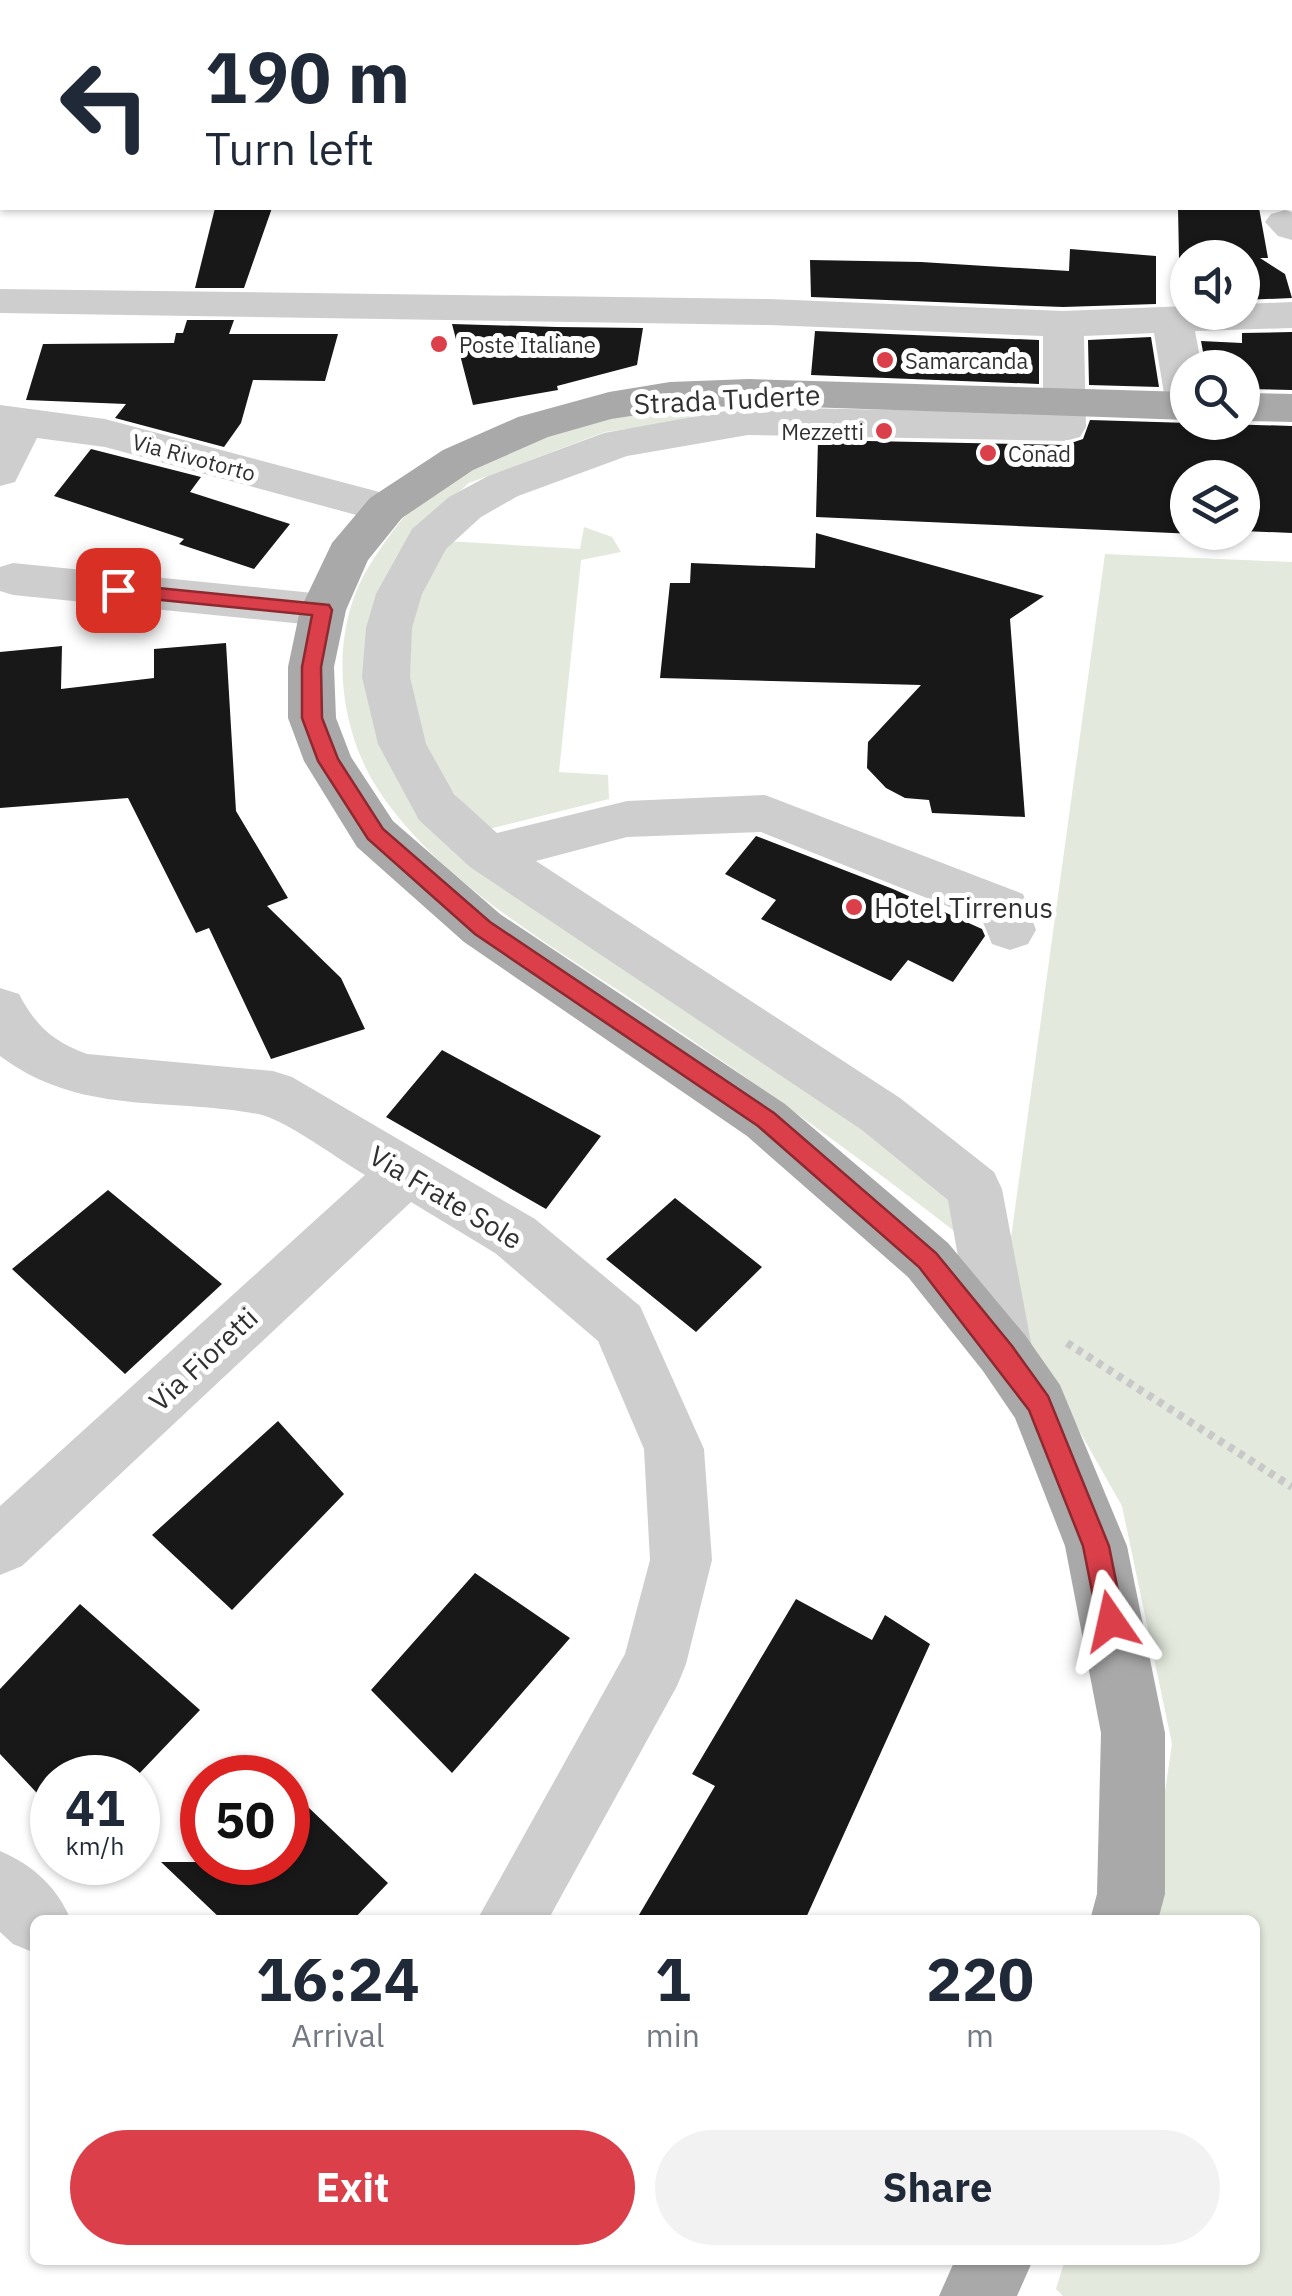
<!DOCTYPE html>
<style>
:root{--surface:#fff;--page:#f2f2f3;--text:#1f2937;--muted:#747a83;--accent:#db3f4a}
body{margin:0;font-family:"IBM Plex Sans",sans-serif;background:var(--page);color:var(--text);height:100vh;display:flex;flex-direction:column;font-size:38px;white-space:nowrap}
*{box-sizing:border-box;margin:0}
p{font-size:32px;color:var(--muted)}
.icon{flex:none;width:55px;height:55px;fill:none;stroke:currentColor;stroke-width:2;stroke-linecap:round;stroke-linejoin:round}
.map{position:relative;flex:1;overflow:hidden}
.panel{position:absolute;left:30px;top:1915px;width:1230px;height:350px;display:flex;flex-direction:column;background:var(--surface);border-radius:15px;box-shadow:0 2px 8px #0004}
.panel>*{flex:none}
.hud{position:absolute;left:0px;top:0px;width:1292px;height:210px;box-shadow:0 2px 8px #0004;background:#fff;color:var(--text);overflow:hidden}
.buttons{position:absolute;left:1170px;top:240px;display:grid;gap:20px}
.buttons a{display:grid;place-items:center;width:90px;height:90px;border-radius:50%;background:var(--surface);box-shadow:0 2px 8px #0004;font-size:50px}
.speed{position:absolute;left:30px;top:1755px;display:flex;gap:20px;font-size:50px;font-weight:700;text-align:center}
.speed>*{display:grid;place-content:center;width:130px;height:130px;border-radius:50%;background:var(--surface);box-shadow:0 2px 8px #0004;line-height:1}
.speed small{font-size:25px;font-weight:400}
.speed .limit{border:15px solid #d22;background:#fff;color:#111}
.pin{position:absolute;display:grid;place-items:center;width:85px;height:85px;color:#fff;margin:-42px;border-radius:20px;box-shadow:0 5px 15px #0006}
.me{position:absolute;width:110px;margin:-55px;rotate:349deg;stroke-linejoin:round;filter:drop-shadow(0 0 8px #0008)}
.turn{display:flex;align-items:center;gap:35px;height:210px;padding:0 40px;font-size:45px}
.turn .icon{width:130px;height:130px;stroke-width:2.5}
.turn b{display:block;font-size:70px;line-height:85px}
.eta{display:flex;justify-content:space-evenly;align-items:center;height:170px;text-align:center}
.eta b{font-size:60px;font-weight:700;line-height:70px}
.cta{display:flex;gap:20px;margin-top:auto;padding:20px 40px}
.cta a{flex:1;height:115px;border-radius:60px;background:var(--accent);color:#fff;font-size:40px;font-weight:700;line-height:115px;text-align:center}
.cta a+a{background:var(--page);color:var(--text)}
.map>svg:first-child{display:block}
.green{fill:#e3e9dd}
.building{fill:#181818}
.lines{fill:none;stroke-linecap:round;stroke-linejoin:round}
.path{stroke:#c8c8c8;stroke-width:8;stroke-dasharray:6 6;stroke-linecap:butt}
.minor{fill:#cecece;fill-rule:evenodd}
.major{fill:#a9a9a9;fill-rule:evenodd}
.route{fill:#db3f4a;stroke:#8e2930;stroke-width:2.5}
.poi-dot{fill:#db3f4a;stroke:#fff;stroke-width:4}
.labels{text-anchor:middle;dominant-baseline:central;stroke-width:10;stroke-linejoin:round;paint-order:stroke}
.far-poi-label{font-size:22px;fill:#313131;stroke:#fff;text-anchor:start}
.far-street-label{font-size:22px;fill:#313131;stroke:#fff}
.street-label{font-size:28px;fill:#313131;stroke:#fff}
.poi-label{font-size:28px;fill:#313131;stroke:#fff;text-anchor:start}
</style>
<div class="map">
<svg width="1292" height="2296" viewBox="0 0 1292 2296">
<rect width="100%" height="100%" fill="#fff"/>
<!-- green -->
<path class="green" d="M 464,0 L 874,0 L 470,2 Z
M 721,407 L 715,417 L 605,432 L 469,483 L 434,514 L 396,561 L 394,772 L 963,1197 L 958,1234 C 858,1156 757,1084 652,1013 C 560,950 442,886 379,791 C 336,726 328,629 371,563 C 389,535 411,503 440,485 C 492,453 557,431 616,417 C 649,409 687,410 721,407 Z
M 584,527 L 612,537 L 621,552 L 581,560 L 559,772 L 608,775 L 609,799 L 485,830 L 442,779 L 413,724 L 403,620 L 446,541 L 580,549 Z
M 1105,554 L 1292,562 L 1292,2296 L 1063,2296 L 1056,2289 L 1065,2260 L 1255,2260 L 1255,1920 L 1146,1920 L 1172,1744 L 1122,1506 L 1003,1296 Z"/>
<!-- building -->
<path class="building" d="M 215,208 L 272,208 L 244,288 L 195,288 Z
M 1178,208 L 1259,208 L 1268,258 L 1260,258 L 1285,274 L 1292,298 L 1242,300 L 1242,258 L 1179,258 Z
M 1070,249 L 1156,256 L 1156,304 L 1063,307 L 811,297 L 810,260 L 921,262 L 1069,271 Z
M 187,320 L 234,320 L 229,334 L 338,334 L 325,381 L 253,380 L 241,423 L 224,447 L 115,418 L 126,404 L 26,400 L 43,344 L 174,343 L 176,333 L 183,333 Z
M 452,324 L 557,327 L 643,328 L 637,365 L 557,386 L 558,390 L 473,405 Z
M 815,331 L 1039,340 L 1039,384 L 811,375 Z
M 1292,332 L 1292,390 L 1242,389 L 1242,368 L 1206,368 L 1201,341 L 1242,343 L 1242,333 Z
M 1151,337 L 1159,387 L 1089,385 L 1088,340 Z
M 1090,420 L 1292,426 L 1292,533 L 1242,531 L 1242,478 L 1188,478 L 1188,532 L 1195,534 L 816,517 L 818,440 L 1065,445 L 1083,439 Z
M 91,449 L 201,477 L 190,492 L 290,524 L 254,569 L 179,544 L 184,539 L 54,496 Z
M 816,533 L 1044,596 L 1010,619 L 1025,817 L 932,813 L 929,800 L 905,798 L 886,788 L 867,768 L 868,742 L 921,685 L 660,678 L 670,583 L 690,583 L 691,563 L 815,568 Z
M 226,643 L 236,811 L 288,898 L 267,906 L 341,978 L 365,1029 L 271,1059 L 209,928 L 196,933 L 128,798 L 0,808 L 0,652 L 62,646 L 61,689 L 154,678 L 154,649 Z
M 756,836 L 893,889 L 982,929 L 985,936 L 953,982 L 908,960 L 891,981 L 761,919 L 776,900 L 725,874 Z
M 442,1050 L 601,1136 L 546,1209 L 386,1117 Z
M 108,1190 L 222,1284 L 125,1374 L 12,1269 Z
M 675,1198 L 762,1267 L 696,1332 L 606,1259 Z
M 278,1421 L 344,1494 L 232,1610 L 152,1535 Z
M 475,1573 L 570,1638 L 452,1773 L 371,1690 Z
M 796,1599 L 872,1640 L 885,1615 L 930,1644 L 805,1920 L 636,1920 L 715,1786 L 692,1774 Z
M 80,1604 L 200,1710 L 135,1778 L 52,1778 L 52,1809 L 0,1754 L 0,1689 Z
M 288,1788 L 388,1883 L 353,1920 L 222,1920 L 161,1862 L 288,1862 Z"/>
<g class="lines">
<!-- path -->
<path class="path" d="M 1067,1343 L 1292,1487"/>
<!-- minor -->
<path class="minor" d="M 1189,0 L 1226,0 L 1228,2 L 1191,2 Z
M 0,47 L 2,47 L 2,69 L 0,69 Z
M 1290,59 L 1292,59 L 1292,83 L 1290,83 Z
M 1285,210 L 1292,212 L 1292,240 L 1278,236 L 1265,222 L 1271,214 Z
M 0,289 L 769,299 L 1063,311 L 1188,306 L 1188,312 L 1242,312 L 1242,304 L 1292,302 L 1292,328 L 1195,331 L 1202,368 L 1188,368 L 1187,420 L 1172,416 L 1166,406 L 1154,333 L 1084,336 L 1086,427 L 1080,437 L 1065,441 L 748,435 L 627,456 L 518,496 L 481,517 L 446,549 L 422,594 L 412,628 L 410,677 L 426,744 L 454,794 L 497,833 L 627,801 L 765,795 L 1023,894 L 1036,930 L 1028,944 L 1010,950 L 992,944 L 982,920 L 761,832 L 627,837 L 536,861 L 900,1098 L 994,1172 L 1002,1189 L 1033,1353 L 1025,1371 L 1004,1379 L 983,1371 L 975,1353 L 948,1200 L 862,1130 L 470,867 L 419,820 L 378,744 L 362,677 L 366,628 L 376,594 L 412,529 L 449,497 L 488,476 L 604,433 L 748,407 L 1043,413 L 1043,336 L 769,325 L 0,313 Z
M 0,405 L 105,419 L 402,498 L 408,508 L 402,518 L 386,523 L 105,447 L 37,438 L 15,482 L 0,486 Z
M 13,563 L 323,594 L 339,599 L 346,610 L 339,621 L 323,626 L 13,595 L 0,591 L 0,567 Z
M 0,988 L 19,994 C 35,1025 53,1042 87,1054 L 273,1071 L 292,1077 L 535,1219 L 640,1306 L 704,1449 L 712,1560 L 686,1664 L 677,1686 L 548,1920 L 477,1920 L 625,1654 L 650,1560 L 644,1449 L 598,1341 L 495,1253 L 411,1202 L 22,1566 L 0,1575 L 0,1506 L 365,1175 C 341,1161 283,1118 258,1114 C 166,1097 80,1116 0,1056 Z
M 0,1851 C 33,1865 57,1887 71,1920 L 35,1920 L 35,1953 L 13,1944 L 0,1932 Z"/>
<!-- major -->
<path class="major" d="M 749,379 L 1188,392 L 1188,420 L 749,405 L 670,410 L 611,419 L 548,437 L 473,470 L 402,518 L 368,560 L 346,610 L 334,667 L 336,718 L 351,757 L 393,821 L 500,914 L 785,1104 L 948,1243 L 1025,1335 L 1060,1385 L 1127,1546 L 1165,1733 L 1165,1894 L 1158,1920 L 1090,1920 L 1097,1894 L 1101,1733 L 1065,1546 L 1015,1418 L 983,1371 L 908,1277 L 747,1136 L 464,942 L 357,847 L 304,761 L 288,718 L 288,667 L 300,610 L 332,543 L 370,498 L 443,450 L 518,417 L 609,392 L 670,382 Z
M 1242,393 L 1292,394 L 1292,422 L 1242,421 Z
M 955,2260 L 1033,2260 L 1017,2296 L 939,2296 Z"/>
</g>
<!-- route -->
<path class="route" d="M 118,584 L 329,605 L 332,610 L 321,667 L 322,718 L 338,759 L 383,829 L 490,922 L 774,1113 L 936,1253 L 1012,1346 L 1048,1396 L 1109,1546 L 1124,1621 L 1120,1630 L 1111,1634 L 1102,1630 L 1098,1621 L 1083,1546 L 1029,1410 L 919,1267 L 758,1126 L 475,934 L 368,839 L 318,761 L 302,718 L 302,667 L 312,615 L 112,595 L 112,585 Z"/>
<!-- markers -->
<g class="poi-dot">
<circle cx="439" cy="344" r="10"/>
<circle cx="885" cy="360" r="10"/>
<circle cx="884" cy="431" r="10"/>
<circle cx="988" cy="453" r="10"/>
<circle cx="854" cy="907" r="10"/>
</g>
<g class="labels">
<!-- far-poi labels -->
<g class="far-poi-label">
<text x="459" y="344">Poste Italiane</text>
<text x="905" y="360">Samarcanda</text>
<text x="864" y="431" text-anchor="end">Mezzetti</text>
<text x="1008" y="453">Conad</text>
</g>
<!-- far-street labels -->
<g class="far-street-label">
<text transform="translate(194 457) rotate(15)">Via Rivotorto</text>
</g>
<!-- street labels -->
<g class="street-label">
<text transform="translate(727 399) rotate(-3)">Strada Tuderte</text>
<text transform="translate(446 1197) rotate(31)">Via Frate Sole</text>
<text transform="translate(203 1359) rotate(-43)">Via Fioretti</text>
</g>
<!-- poi labels -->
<g class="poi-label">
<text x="874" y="907">Hotel Tirrenus</text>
</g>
</g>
</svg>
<div class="buttons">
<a><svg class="icon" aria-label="sound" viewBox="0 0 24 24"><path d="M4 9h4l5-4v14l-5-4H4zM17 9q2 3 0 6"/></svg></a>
<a><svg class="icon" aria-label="search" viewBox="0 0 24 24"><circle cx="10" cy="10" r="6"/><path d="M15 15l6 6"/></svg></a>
<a><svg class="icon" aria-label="layers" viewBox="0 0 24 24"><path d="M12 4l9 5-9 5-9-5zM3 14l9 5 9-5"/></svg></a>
</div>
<div class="speed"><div>41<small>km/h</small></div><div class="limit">50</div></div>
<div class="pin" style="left:118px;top:590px;background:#d93025"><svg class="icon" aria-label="arrive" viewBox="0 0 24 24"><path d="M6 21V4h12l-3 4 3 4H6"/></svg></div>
<svg class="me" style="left:1111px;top:1621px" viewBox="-20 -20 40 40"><path d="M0-17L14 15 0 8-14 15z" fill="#db3f4a" stroke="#fff" stroke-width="4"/></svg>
<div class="hud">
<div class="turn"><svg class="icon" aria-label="left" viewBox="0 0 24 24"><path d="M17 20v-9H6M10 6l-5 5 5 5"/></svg><div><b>190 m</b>Turn left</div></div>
</div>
<section class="panel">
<div class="eta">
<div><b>16:24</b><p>Arrival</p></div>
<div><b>1</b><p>min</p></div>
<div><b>220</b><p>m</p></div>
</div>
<div class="cta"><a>Exit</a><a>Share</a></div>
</section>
</div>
